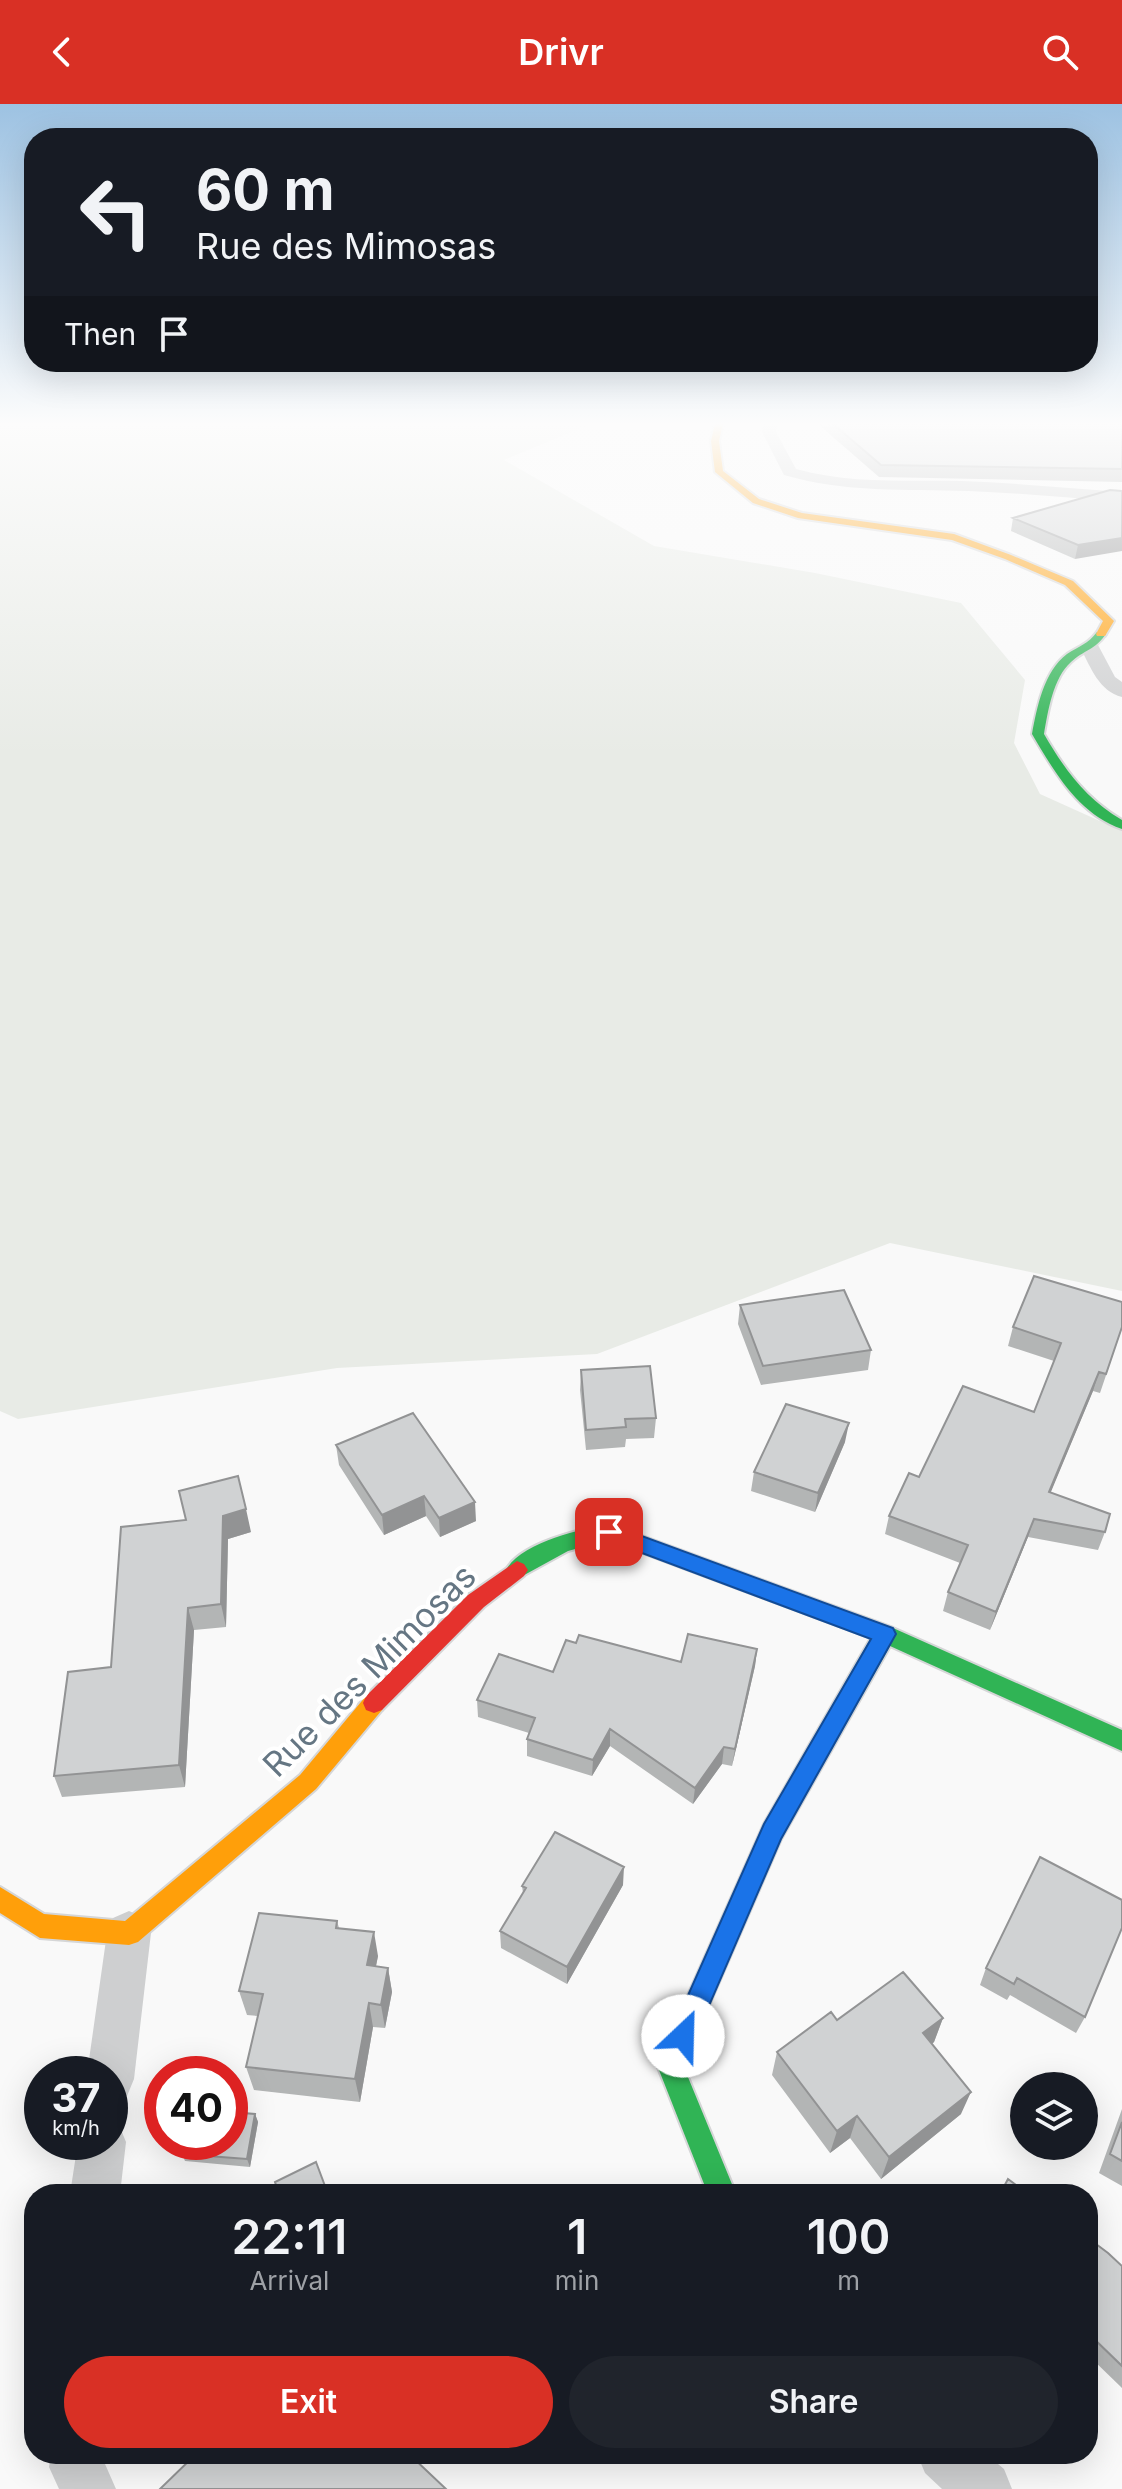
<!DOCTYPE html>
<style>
:root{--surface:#171b24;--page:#20242c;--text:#f1f3f6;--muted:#9ea1a6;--accent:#d93025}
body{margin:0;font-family:Inter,sans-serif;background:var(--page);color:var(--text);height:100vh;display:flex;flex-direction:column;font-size:30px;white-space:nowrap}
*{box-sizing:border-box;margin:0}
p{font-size:26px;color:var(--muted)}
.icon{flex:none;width:44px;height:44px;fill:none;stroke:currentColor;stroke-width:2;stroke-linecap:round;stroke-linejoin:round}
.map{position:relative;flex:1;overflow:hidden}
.details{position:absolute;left:24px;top:2080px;width:1074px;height:280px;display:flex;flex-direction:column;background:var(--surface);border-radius:32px;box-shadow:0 8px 32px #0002}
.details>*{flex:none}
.hud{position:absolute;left:24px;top:24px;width:1074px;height:244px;border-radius:32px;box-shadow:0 8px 32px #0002;background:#171b24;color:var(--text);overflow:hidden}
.buttons{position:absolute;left:1010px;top:1968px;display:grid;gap:16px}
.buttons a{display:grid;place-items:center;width:88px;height:88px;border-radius:50%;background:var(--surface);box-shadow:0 8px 32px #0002;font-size:40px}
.speed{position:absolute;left:24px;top:1952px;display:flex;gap:16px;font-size:40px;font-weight:700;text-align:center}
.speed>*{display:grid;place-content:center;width:104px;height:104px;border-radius:50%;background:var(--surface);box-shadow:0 8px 32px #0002;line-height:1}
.speed small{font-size:20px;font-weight:400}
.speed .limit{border:12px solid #d22;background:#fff;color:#111}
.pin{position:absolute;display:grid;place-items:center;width:68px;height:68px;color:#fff;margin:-34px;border-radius:16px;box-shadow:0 4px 12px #0006}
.me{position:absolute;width:88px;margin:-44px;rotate:24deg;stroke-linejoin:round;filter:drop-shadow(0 0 6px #0008)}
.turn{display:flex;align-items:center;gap:28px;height:168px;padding:0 40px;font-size:36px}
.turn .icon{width:104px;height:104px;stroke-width:2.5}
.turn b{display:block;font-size:56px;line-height:68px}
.then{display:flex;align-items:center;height:76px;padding:0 40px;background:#0003;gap:16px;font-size:30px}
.eta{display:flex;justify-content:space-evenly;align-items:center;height:136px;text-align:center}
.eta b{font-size:48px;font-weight:600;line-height:56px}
.button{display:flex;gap:16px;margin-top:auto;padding:16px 40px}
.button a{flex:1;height:92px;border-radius:48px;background:var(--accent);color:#fff;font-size:32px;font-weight:600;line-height:92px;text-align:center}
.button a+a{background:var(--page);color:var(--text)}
header{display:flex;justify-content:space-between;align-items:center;height:104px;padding:0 40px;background:var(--accent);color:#fff;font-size:36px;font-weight:600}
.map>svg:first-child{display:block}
.green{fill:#e8ebe6}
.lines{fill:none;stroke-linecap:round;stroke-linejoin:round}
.fast-casing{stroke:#d5d6d7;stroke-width:4}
.slow-casing{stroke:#d5d6d7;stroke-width:4}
.jam-casing{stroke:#d5d6d7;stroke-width:4}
.street{fill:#cecfd0;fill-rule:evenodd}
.fast{fill:#30b455;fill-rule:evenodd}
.slow{fill:#ff9f0a;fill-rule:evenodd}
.jam{fill:#e5322d;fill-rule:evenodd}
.wall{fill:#b3b5b5}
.shaded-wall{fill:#929394}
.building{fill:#d0d2d3;stroke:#929394;stroke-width:2}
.route{fill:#1a73e8;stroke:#114b97;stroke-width:2}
.labels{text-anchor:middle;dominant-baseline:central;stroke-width:8;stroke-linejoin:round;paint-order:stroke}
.near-street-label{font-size:34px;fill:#657683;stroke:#fff}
</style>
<header><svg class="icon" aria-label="back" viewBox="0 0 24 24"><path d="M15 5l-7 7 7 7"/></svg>Drivr<svg class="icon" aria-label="search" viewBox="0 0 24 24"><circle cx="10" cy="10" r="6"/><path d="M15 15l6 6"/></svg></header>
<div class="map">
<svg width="1122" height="2385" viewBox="0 0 1122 2385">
<rect width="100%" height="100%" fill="#f9f9f9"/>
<!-- green -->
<path class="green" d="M 0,320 L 591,320 L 504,356 L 654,442 L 815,469 L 961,499 L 1025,576 L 1014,639 L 1040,690 L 1122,727 L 1122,1187 L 890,1139 L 597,1250 L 337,1264 L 18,1315 L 0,1307 Z"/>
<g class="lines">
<defs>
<path id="fast" d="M 1097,528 L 1106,530 C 1095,546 1084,546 1071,558 C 1053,574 1048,607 1044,630 C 1065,666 1085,694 1122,716 L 1122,725 C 1078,710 1054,667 1032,630 C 1037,603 1044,567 1067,550 C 1079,542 1088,540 1097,528 Z
M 609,1420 L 893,1524 L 1122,1626 L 1122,1647 L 890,1542 L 781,1735 L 683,1961 L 736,2090 L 708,2090 L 657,1961 L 764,1720 L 871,1534 L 608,1436 L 568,1447 L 517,1475 L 510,1472 L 506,1466 C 520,1439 581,1425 609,1420 Z"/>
<path id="slow" d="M 715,320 L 723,320 L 719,337 L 723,367 L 759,395 L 802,409 L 954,430 L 1011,451 L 1073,477 L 1114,517 L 1105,532 L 1097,532 L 1096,530 L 1103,517 L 1065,481 L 1005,455 L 952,436 L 798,414 L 753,399 L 715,368 L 711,337 Z
M 374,1589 L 382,1592 L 385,1599 L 382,1606 L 316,1685 L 138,1838 L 129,1841 L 40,1834 L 0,1809 L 0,1783 L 44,1810 L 125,1817 L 300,1671 L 366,1592 Z"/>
<path id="jam" d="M 517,1457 L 524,1460 L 528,1466 L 524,1472 L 484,1503 L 382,1606 L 374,1609 L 366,1606 L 363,1599 L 366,1592 L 468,1491 Z"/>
</defs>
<!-- fast casing -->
<use href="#fast" class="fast-casing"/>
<!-- slow casing -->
<use href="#slow" class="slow-casing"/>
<!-- jam casing -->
<use href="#jam" class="jam-casing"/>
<!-- street -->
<path class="street" d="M 763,320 L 777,320 L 776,328 L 796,365 C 850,380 906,376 962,377 C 1015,379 1069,384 1122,388 L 1122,398 C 1071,394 1020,389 968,387 C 906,385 845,389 784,371 L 762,328 Z
M 1091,539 L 1098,541 L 1115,573 L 1122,578 L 1122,593 C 1099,587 1091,564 1081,545 Z
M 129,1807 L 145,1814 L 151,1829 L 134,1975 L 127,1992 L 110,1999 L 110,1970 L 87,1970 L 107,1829 L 113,1814 Z
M 110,2017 L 119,2021 L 126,2038 L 120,2090 L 70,2090 L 78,2038 L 110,2038 Z
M 51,2350 L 105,2350 L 105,2360 L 116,2385 L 59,2385 L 49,2363 Z
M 917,2350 L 986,2350 L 1004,2365 L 1012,2385 L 942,2385 L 925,2369 Z"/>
<!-- fast -->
<use href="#fast" class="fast"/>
<!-- slow -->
<use href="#slow" class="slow"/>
<!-- jam -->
<use href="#jam" class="jam"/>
</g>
<!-- wall -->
<path class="wall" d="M 818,320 L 1122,320 L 1122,378 L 879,373 Z
M 1122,387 L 1075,455 L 1011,427 L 1013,414 Z
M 740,1201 L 871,1246 L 868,1266 L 761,1281 L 738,1220 Z
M 1013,1223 L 1122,1224 L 1100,1289 L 1093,1287 L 1050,1389 L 1105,1428 L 1098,1446 L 1028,1433 L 990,1526 L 943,1507 L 948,1488 L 960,1459 L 885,1430 L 889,1412 L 919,1373 L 1034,1308 L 1054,1257 L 1008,1242 Z
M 581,1266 L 656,1314 L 654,1334 L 626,1335 L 625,1343 L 586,1346 L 580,1286 Z
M 845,1338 L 815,1408 L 751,1387 L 754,1368 Z
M 336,1341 L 476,1417 L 440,1433 L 426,1412 L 384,1431 L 339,1361 Z
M 121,1423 L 251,1428 L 228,1435 L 226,1523 L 194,1526 L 185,1683 L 62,1693 L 54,1672 L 111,1563 Z
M 576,1539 L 681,1558 L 757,1545 L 755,1562 L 732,1662 L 722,1660 L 693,1700 L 610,1642 L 592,1672 L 527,1652 L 527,1635 L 529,1629 L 478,1613 L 477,1596 L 553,1568 Z
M 1040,1753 L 1085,1913 L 1076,1929 L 1010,1891 L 1007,1896 L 980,1881 L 986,1864 Z
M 623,1781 L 567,1880 L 501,1844 L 500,1827 L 523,1789 L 522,1782 Z
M 337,1817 L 339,1824 L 378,1852 L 376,1862 L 388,1864 L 392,1888 L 385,1924 L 373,1923 L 360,1998 L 254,1986 L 246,1963 L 258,1912 L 247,1911 L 239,1887 Z
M 943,1914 L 934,1938 L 932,1940 L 961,2010 L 881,2075 L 850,2034 L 830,2049 L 772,1971 L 777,1948 L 837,1916 Z
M 1122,2005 L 1122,2082 L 1099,2069 Z
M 255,2010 L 258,2018 L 250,2063 L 185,2057 L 182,2050 Z
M 1088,2134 L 1122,2162 L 1122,2284 L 1088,2251 Z"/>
<!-- shaded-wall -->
<path class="shaded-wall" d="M 1122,434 L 1122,447 L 1075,455 L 1078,441 Z
M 1099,1268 L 1093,1287 L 1043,1407 L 1049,1388 Z
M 849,1319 L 845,1338 L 815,1408 L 818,1389 Z
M 424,1392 L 426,1412 L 384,1431 L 382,1411 Z
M 475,1398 L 476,1417 L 440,1433 L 439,1414 Z
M 246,1405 L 251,1428 L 228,1435 L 226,1523 L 221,1500 L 223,1412 Z
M 1034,1415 L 1028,1433 L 990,1526 L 996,1508 Z
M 188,1504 L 194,1526 L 185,1683 L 179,1661 Z
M 757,1545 L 755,1562 L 732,1662 L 735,1645 Z
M 610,1625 L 610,1642 L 592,1672 L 593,1656 Z
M 724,1643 L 722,1660 L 693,1700 L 695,1684 Z
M 624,1763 L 623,1781 L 567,1880 L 567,1863 Z
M 374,1828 L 378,1852 L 371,1886 L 367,1861 Z
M 388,1864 L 392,1888 L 385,1924 L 381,1901 Z
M 369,1899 L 373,1923 L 360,1998 L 355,1975 Z
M 943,1914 L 934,1938 L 915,1953 L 923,1929 Z
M 971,1988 L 961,2010 L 881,2075 L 889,2053 Z
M 255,2010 L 258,2018 L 250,2063 L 247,2055 Z
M 857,2012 L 850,2034 L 830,2049 L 837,2027 Z"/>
<!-- building -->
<path class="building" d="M 833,320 L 1122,320 L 1122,365 L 881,361 Z
M 1110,386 L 1122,387 L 1122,434 L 1078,441 L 1013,414 Z
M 1034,1172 L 1122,1198 L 1122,1223 L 1106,1270 L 1099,1268 L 1049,1388 L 1110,1410 L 1105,1428 L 1034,1415 L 996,1508 L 948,1488 L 968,1441 L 889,1412 L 909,1369 L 919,1373 L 963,1282 L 1034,1308 L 1061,1239 L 1013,1223 Z
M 844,1186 L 871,1246 L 763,1262 L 740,1201 Z
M 650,1262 L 656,1314 L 625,1315 L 626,1323 L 586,1326 L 581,1266 Z
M 786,1300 L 849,1319 L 818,1389 L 754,1368 Z
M 413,1309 L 475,1398 L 439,1414 L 424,1392 L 382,1411 L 336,1341 Z
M 238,1372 L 246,1405 L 223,1412 L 221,1500 L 188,1504 L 179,1661 L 54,1672 L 68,1568 L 111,1563 L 121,1423 L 186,1416 L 179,1387 Z
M 688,1530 L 757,1545 L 735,1645 L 724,1643 L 695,1684 L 610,1625 L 593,1656 L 527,1635 L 535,1614 L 477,1596 L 499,1550 L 553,1568 L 566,1536 L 576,1539 L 579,1531 L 681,1558 Z
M 555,1728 L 624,1763 L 567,1863 L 500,1827 L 526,1784 L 522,1782 Z
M 1040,1753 L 1122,1796 L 1122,1824 L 1085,1913 L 1017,1874 L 1014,1880 L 986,1864 Z
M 259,1809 L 337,1817 L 336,1824 L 374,1828 L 367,1861 L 388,1864 L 381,1901 L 369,1899 L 355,1975 L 246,1963 L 263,1890 L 239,1887 Z
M 903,1868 L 943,1914 L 923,1929 L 971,1988 L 889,2053 L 857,2012 L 837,2027 L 777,1948 L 831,1908 L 837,1916 Z
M 230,2008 L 255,2010 L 247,2055 L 182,2050 L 185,2038 L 230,2038 Z
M 1122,2018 L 1122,2057 L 1110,2050 Z
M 316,2058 L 328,2090 L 279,2090 L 275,2078 Z
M 1008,2075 L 1028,2090 L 1000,2090 Z
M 1088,2134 L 1108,2149 L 1122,2162 L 1122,2262 L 1088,2229 Z
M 196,2350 L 409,2350 L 446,2385 L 160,2385 Z"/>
<!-- sky -->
<linearGradient id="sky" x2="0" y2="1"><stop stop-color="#9dc2e2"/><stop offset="0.49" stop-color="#fcfcfc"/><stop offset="1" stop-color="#fcfcfc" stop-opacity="0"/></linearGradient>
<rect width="1122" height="653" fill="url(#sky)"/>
<!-- route -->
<path class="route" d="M 609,1420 L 893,1524 L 896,1530 L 781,1735 L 692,1941 L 683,1945 L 674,1941 L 670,1932 L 764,1720 L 871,1535 L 602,1434 L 599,1428 L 602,1423 Z"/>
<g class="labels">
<!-- near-street labels -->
<g class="near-street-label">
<text transform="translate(369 1566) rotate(-45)">Rue des Mimosas</text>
</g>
</g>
</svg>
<div class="buttons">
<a><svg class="icon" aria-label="layers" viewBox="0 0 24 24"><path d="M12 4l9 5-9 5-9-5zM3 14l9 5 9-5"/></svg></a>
</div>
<div class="speed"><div>37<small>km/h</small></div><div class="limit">40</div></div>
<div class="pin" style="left:609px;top:1428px;background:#d93025"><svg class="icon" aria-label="arrive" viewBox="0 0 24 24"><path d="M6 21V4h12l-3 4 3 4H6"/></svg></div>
<svg class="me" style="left:683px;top:1932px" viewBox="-20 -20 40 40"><circle r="19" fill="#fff"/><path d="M0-13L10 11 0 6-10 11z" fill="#1a73e8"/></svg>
<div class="hud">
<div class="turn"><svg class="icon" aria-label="left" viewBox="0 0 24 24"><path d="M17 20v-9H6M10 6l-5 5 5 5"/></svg><div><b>60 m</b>Rue des Mimosas</div></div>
<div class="then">Then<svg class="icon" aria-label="arrive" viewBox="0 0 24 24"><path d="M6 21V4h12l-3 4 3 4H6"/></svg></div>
</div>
<section class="details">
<div class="eta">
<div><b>22:11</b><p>Arrival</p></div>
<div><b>1</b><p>min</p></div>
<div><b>100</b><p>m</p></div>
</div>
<div class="button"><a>Exit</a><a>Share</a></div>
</section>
</div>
